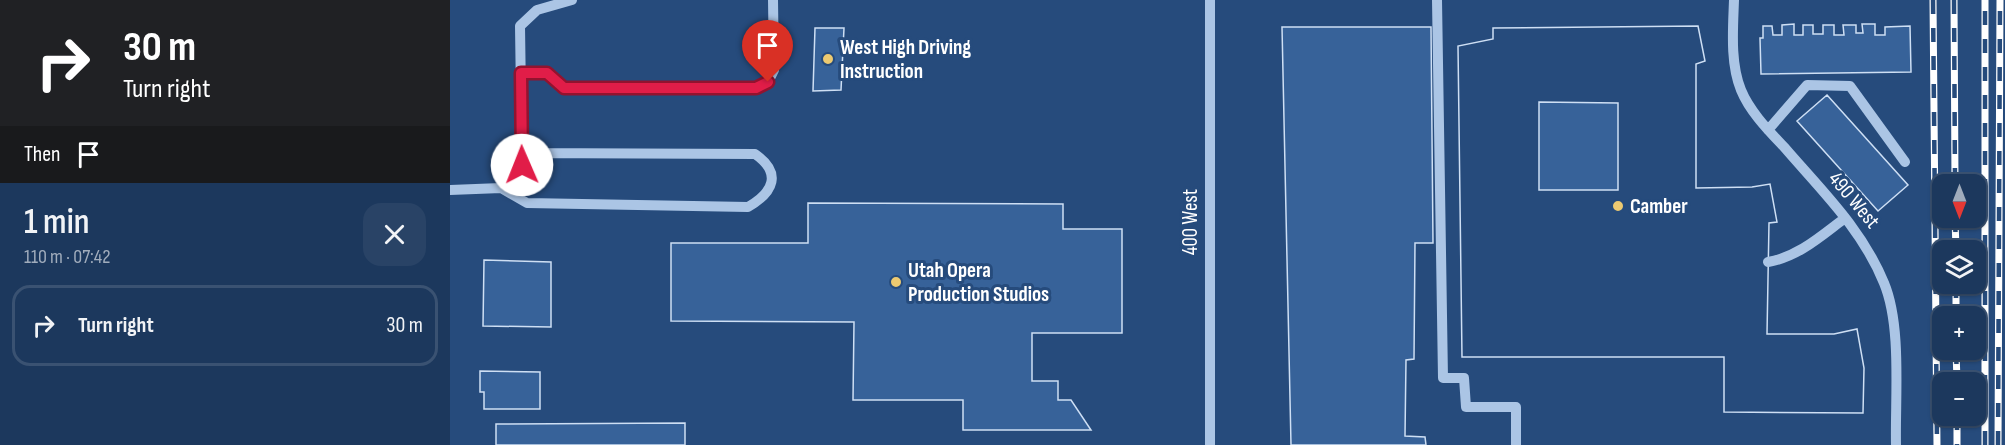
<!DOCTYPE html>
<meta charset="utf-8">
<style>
:root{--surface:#1c385d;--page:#294366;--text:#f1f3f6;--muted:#a0acbc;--line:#3a5272}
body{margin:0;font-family:"Sofia Sans Condensed",sans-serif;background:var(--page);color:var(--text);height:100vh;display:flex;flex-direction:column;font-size:22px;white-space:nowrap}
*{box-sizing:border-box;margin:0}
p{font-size:20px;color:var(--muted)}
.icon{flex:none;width:33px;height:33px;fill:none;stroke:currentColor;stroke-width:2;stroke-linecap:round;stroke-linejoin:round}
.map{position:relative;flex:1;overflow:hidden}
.panel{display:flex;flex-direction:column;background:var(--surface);width:450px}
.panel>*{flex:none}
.guide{background:#202124;color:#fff;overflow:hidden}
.needle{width:39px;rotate:180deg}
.tools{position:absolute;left:1482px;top:174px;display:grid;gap:12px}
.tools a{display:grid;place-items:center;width:54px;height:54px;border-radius:12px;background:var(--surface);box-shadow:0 2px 4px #0004,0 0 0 2px var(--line);font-size:30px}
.pin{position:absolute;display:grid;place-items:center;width:51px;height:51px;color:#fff;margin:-62px -26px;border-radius:50% 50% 50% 0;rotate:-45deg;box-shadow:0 0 6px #0007}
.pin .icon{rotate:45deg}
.me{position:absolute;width:66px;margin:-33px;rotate:359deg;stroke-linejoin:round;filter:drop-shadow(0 0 4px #0008)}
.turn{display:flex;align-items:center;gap:21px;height:126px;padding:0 24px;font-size:27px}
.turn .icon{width:78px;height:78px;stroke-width:2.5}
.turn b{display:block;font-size:42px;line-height:51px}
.then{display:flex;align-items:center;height:57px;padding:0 24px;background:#0003;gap:12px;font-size:22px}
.round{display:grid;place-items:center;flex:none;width:63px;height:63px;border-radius:18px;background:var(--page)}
.headline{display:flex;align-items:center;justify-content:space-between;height:102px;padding:0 24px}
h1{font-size:36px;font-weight:600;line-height:45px}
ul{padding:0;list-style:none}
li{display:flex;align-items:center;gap:18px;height:81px;margin:0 12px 9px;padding:0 12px;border:3px solid var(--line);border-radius:18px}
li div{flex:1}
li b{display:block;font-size:22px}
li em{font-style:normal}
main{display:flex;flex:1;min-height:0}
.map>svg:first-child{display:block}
.building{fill:#376299;stroke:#cedff4;stroke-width:1.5;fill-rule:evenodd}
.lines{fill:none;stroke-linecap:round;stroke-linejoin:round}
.minor{stroke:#abc5e5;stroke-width:10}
.rail-casing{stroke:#fff;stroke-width:7}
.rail{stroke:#264b7c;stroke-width:4.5;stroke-dasharray:14;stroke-linecap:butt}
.route-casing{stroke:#92132f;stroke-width:15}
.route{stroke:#e11d48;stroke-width:10}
.poi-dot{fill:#edca71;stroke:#264b7c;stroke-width:2}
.labels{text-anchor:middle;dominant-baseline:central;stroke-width:6;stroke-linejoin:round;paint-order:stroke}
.poi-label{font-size:21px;font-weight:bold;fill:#fff;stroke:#264b7c;text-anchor:start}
.street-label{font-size:21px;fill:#fff;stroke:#264b7c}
</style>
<main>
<section class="panel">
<div class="guide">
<div class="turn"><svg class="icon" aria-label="right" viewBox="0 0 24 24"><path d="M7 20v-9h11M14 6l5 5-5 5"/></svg><div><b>30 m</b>Turn right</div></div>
<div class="then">Then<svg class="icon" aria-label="arrive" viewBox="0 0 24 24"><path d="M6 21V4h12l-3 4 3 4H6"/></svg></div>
</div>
<div class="headline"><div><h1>1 min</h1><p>110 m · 07:42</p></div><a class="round"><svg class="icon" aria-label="close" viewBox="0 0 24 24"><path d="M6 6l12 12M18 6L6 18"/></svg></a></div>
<ul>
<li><svg class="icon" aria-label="right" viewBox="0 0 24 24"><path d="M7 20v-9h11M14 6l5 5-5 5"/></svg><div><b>Turn right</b></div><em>30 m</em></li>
</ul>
</section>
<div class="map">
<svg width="1555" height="445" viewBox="0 0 1555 445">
<rect width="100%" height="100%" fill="#264b7c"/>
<!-- building -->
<path class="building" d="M 1344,24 L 1344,35 L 1353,35 L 1353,25 L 1363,25 L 1363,34 L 1373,34 L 1373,25 L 1384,25 L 1384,35 L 1394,35 L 1393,25 L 1406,25 L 1406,33 L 1413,33 L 1412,24 L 1425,24 L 1425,35 L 1435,35 L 1435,27 L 1460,26 L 1461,72 L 1311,74 L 1310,38 L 1313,38 L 1313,26 L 1322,26 L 1323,35 L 1332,35 L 1332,25 Z
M 1248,26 L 1255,61 L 1246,64 L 1246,188 L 1302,187 L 1320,184 L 1327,222 L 1319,223 L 1317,334 L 1384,334 L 1407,329 L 1414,368 L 1413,413 L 1274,412 L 1274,357 L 1012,357 L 1008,46 L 1043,39 L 1043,28 ZM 1089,102 L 1168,103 L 1168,190 L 1089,190 Z
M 1248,26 L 1255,61 L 1246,64 L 1246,188 L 1302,187 L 1320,184 L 1327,222 L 1319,223 L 1317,334 L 1384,334 L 1407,329 L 1414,368 L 1413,413 L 1274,412 L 1274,357 L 1012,357 L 1008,46 L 1043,39 L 1043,28 Z
M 832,27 L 981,27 L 983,243 L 965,243 L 964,359 L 956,360 L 955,436 L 975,437 L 976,445 L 841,445 Z
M 365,28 L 394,28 L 391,90 L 363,91 Z
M 1377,95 L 1458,185 L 1428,211 L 1347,121 Z
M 358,203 L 613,204 L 613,229 L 672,229 L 672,333 L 582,333 L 582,381 L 608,381 L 608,400 L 621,400 L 641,430 L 513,430 L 513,400 L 403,400 L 404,322 L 221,321 L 221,243 L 358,243 Z
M 34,260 L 101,262 L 101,327 L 33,326 Z
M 30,371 L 90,372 L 90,409 L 34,409 L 34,392 L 30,392 Z
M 235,423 L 235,445 L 46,445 L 46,424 Z"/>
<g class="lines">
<!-- minor -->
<path class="minor" d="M 760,0 L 760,445
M 987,0 L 993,378 L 1014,378 L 1016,407 L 1066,407 L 1066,445
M 1284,0 C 1283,29 1280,63 1291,90 C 1300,112 1319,131 1335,148 C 1372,191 1412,229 1434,283 C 1452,326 1445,397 1446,445
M 71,73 L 97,73 L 114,88 L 306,88 L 318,82 L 324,70 L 323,0
M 1318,130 L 1357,85 L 1400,86 L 1455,162
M 51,188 L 77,203 L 298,207 C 324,192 332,173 305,154 L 72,153
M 0,190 L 51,188 L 65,179 L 72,165 L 70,26 L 87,10 L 122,0
M 1318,262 C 1348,257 1371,236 1395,218"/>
<defs>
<path id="rail" d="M 1483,0 L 1487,445
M 1504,0 L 1505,184
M 1505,218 L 1506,250
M 1506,284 L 1506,316
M 1506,350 L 1507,382
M 1507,416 L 1507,445
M 1535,445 L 1535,0
M 1548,445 L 1550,0"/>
</defs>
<!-- rail casing -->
<use href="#rail" class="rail-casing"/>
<!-- rail -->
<use href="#rail" class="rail"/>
</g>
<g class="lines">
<defs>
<path id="route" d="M 72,165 L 71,73 L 97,73 L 114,88 L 306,88 L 318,82"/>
</defs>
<!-- route casing -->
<use href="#route" class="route-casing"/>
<!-- route -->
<use href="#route" class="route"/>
</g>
<!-- markers -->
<g class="poi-dot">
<circle cx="378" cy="59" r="6"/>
<circle cx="1168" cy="206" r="6"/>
<circle cx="446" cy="282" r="6"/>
</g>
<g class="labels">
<!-- poi labels -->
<g class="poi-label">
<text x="390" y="47">West High Driving<tspan x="390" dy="24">Instruction</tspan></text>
<text x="1180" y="206">Camber</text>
<text x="458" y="270">Utah Opera<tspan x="458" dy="24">Production Studios</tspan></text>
</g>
<!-- street labels -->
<g class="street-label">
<text transform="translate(1404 200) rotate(50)">490 West</text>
<text transform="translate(740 222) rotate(-90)">400 West</text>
</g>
</g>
</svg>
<div class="tools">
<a><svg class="needle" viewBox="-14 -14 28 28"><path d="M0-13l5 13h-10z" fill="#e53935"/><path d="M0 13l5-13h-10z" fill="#a0acbc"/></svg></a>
<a><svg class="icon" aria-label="layers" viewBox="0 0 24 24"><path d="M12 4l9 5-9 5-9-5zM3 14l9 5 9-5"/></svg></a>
<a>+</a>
<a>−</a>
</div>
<div class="pin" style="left:318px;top:82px;background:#d93025"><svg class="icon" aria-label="arrive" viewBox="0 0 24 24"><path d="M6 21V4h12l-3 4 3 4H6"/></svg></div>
<svg class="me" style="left:72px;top:165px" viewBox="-20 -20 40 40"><circle r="19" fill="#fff"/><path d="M0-13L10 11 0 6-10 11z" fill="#e11d48"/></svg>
</div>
</main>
